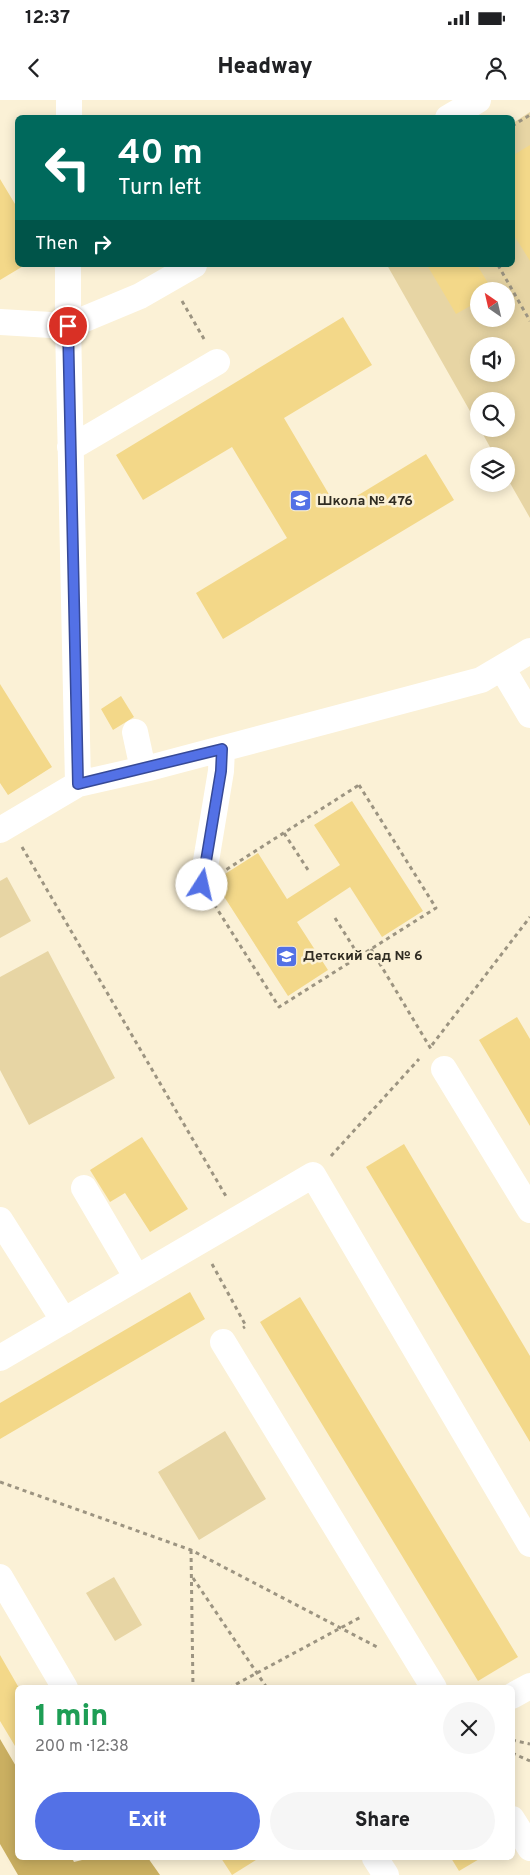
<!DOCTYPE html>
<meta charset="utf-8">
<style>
:root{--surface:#fff;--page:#f6f6f6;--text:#202124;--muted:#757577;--accent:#5371e6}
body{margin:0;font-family:Overpass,sans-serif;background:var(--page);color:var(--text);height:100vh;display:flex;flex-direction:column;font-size:19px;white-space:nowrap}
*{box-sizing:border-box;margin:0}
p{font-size:16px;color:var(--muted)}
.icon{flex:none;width:28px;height:28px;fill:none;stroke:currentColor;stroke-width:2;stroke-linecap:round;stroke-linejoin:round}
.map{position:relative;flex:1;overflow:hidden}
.sheet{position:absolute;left:15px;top:1585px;width:500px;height:175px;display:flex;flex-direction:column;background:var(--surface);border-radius:8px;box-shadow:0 2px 12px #0003}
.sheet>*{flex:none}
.hud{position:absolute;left:15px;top:15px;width:500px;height:152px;border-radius:8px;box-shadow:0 2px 12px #0003;background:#00695c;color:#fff;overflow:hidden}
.needle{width:32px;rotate:326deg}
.tools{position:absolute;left:470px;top:182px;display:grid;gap:10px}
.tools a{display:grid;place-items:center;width:45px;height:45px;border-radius:50%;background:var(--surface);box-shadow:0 2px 12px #0003;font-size:25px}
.pin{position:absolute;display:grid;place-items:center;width:42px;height:42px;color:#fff;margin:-21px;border:2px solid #fff;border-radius:50%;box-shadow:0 1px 5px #0007}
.me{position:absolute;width:55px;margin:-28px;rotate:10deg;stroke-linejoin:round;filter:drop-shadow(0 0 4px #0008)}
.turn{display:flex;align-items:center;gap:18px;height:105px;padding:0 20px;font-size:22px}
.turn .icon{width:65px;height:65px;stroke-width:2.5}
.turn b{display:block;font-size:35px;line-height:42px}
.then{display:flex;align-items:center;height:48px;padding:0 20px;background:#0003;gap:10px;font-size:19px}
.round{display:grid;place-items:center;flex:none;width:52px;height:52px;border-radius:26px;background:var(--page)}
.summary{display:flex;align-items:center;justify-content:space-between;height:85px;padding:0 20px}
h1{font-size:30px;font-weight:800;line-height:38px;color:#1e9e55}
.cta{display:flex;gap:10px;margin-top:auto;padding:10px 20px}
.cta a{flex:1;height:58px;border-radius:30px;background:var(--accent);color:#fff;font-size:20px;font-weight:800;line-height:58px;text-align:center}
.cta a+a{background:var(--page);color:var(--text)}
.status{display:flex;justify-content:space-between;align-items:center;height:35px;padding:0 25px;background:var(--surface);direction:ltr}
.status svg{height:14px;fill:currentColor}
header{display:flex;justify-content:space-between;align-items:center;height:65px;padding:0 20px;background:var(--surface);font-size:22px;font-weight:800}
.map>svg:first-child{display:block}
.green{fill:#e7d5a4;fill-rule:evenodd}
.forest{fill:#caaf61}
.building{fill:#f3d889}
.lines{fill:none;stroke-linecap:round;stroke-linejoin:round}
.path{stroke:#9c9481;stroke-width:3;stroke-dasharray:4 4;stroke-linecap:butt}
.minor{stroke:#fff;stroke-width:26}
.route-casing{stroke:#364996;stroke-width:12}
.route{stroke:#5371e6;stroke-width:9}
.labels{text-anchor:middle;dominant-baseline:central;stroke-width:5;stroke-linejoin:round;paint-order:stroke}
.poi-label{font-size:14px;font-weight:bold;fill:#302c22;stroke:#fbf1d6;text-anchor:start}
</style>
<div class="status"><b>12:37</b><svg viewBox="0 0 49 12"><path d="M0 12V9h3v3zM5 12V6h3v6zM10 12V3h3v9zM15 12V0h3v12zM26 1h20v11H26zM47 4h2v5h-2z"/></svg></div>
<header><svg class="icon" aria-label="back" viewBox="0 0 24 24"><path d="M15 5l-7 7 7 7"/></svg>Headway<svg class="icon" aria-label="person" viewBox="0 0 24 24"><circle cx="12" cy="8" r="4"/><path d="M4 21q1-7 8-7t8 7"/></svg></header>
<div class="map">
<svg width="530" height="1775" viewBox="0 0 530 1775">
<rect width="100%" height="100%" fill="#fbf1d6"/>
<!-- green -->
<path class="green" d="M 530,12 L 530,418 L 506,376 L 506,356 L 495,356 L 480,329 L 506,329 L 506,301 L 479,301 L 479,327 L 387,165 L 512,165 L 513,23 ZM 479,191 L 506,191 L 506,219 L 479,219 ZM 479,246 L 506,246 L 506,274 L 479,274 Z
M 7,777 L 31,821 L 0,838 L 0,781 Z
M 48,851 L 115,978 L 29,1025 L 0,970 L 0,877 Z
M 225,1331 L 266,1399 L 199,1440 L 158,1372 Z
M 114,1477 L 142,1525 L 115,1541 L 86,1493 Z"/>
<!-- forest -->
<path class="forest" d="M 0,1639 L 17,1668 L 18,1758 L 72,1758 L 74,1762 L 90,1758 L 148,1758 L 160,1775 L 18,1775 L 0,1744 Z"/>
<!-- building -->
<path class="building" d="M 530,45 L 530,161 L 512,132 L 512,56 Z
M 0,79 L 18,109 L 18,165 L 25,165 L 0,180 Z
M 427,165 L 477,165 L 493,191 L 479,191 L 479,201 L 456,214 Z
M 343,217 L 372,265 L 284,318 L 337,408 L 426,354 L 454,400 L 223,539 L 196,493 L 287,438 L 232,347 L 143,400 L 116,355 Z
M 0,584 L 52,667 L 8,695 L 0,683 Z
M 121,596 L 134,617 L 113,630 L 101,609 Z
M 352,701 L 423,811 L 382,837 L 350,787 L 297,822 L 328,870 L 288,896 L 214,781 L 258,753 L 287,799 L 340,765 L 314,725 Z
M 517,917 L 530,939 L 530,1026 L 479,940 Z
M 142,1037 L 188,1109 L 150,1132 L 125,1093 L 110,1102 L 90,1070 Z
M 404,1044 L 530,1256 L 530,1342 L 366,1067 Z
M 190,1192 L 205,1219 L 0,1339 L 0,1303 Z
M 300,1197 L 518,1557 L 478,1581 L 260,1222 Z
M 0,1555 L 19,1588 L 18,1588 L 18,1651 L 0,1621 Z
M 221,1758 L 259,1758 L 232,1775 Z
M 451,1758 L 481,1758 L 459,1771 Z"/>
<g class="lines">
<!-- path -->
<path class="path" d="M 512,26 L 530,15
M 498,165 L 530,221
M 182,201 L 204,239
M 359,685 L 436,808 L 279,907 L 202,785 Z
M 284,733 L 310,773
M 22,747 L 227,1098
M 335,818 L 359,856
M 371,849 L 431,949
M 432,945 L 530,817
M 331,1056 L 419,959
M 212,1164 L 246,1226 L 243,1228
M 0,1382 L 191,1450 L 379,1548
M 191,1450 L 193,1588
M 193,1478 L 267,1588
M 229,1588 L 361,1517
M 512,1640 L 530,1644
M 512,1653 L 530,1661"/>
<!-- minor -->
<path class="minor" d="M 69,18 L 69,0
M 448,18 L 478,0
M 68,165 L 68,226 L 78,684
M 0,222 L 68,226 L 140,196 L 194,165
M 70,347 L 79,343 L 217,262
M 502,568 L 530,615
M 135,632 L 143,669
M 0,730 L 78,684 L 153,667 L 481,580 L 530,551
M 202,785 L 221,671 L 222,649
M 444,969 L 530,1110
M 84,1088 L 137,1178
M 0,1120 L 64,1221
M 223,1242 L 434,1588
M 0,1258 L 313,1075 L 530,1444
M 0,1477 L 65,1588
M 512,1596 L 530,1586
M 512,1719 L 530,1748
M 375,1758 L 386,1775"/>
</g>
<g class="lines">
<defs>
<path id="route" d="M 68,226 L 78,684 L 222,649 L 221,671 L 202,785"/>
</defs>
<!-- route casing -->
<use href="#route" class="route-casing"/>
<!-- route -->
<use href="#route" class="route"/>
</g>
<!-- icons -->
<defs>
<symbol id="school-square" viewBox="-11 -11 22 22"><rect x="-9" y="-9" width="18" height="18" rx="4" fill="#5371e6" stroke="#fbf1d6"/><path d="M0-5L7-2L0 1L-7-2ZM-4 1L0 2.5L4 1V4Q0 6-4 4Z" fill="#fff"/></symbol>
</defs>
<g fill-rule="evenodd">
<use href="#school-square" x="288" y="388" width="25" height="25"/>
<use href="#school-square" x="274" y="844" width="25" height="25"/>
</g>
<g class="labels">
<!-- poi labels -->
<g class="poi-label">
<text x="317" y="401">Школа № 476</text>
<text x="303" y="856">Детский сад № 6</text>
</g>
</g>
</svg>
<div class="tools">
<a><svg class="needle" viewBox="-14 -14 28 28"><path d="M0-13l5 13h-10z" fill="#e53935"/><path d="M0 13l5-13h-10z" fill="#757577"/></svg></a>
<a><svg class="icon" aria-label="sound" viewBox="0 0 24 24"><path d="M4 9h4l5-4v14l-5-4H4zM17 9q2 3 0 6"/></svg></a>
<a><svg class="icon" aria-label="search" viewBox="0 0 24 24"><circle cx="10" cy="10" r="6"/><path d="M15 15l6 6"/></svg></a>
<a><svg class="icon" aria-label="layers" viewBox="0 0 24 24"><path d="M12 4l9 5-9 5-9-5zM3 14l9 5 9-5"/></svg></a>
</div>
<div class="pin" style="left:68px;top:226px;background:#d93025"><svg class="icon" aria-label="arrive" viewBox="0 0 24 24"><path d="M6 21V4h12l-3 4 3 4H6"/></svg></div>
<svg class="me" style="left:202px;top:785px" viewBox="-20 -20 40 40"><circle r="19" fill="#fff"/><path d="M0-13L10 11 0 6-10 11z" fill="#5371e6"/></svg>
<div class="hud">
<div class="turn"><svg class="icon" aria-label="left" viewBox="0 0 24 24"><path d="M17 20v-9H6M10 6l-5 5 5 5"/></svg><div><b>40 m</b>Turn left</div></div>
<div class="then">Then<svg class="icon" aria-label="right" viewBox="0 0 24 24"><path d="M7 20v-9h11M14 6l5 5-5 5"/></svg></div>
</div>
<section class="sheet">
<div class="summary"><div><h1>1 min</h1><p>200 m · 12:38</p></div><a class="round"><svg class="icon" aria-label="close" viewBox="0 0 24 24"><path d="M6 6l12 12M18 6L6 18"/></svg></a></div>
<div class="cta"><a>Exit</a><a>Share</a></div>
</section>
</div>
